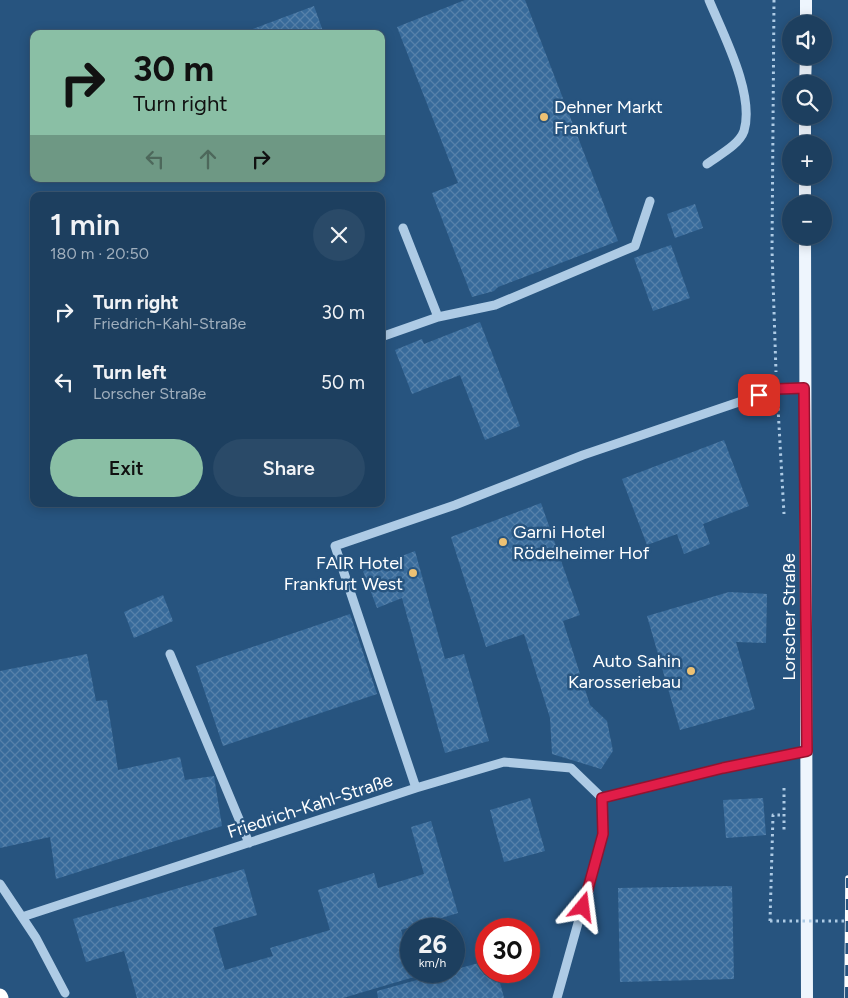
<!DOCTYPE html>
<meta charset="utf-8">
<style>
:root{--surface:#1d3f5f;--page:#2a4a68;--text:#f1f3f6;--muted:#a0afbd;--line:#3b5874;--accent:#8abfa5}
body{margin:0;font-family:Figtree,sans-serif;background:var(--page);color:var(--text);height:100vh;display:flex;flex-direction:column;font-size:19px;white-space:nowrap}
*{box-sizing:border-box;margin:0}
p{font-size:16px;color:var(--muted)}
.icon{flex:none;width:28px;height:28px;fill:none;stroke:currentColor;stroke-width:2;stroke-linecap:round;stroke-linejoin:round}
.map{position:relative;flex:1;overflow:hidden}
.sheet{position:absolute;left:30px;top:192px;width:355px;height:315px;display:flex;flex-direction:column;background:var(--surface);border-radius:10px;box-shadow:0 2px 12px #0003,0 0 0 1px var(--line)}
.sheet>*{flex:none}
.guide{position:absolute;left:30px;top:30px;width:355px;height:152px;border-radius:10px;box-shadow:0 2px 12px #0003,0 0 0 1px var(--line);background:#8abfa5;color:#111;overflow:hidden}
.controls{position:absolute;left:782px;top:15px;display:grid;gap:10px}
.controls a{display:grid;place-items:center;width:50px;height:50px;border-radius:50%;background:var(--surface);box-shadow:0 2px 12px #0003,0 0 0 1px var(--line);font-size:25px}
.speed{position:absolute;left:400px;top:918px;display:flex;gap:10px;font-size:25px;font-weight:700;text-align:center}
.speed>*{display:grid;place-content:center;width:65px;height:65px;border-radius:50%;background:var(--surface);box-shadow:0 2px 12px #0003,0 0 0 1px var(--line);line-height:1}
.speed small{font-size:12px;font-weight:400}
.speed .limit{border:8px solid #d22;background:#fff;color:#111}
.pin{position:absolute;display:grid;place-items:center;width:42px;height:42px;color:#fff;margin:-21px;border-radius:10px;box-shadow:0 2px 8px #0006}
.me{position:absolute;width:55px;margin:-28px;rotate:16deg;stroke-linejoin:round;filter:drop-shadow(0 0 4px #0008)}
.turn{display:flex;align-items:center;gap:18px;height:105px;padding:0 20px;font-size:22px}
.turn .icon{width:65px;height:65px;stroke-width:2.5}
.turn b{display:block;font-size:35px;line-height:42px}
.lanes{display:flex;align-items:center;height:48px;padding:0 20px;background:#0003;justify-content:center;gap:25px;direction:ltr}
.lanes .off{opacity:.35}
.round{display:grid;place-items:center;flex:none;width:52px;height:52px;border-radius:26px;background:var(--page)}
.head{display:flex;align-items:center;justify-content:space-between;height:85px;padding:0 20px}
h1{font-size:30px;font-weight:600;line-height:38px}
.button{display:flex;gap:10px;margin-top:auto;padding:10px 20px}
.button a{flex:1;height:58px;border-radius:30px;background:var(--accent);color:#111;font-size:20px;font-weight:600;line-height:58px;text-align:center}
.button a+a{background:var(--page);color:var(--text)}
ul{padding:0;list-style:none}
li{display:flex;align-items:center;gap:15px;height:70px;padding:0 20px}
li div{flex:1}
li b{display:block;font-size:19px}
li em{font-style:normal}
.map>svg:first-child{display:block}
.building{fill:url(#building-cross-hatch)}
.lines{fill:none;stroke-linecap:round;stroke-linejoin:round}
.path{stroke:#aecbe5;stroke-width:3;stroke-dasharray:2.5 4;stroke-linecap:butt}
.minor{stroke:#aecbe5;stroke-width:9}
.major{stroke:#eef5fd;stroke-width:12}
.highway{stroke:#fff;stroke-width:15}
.rail-casing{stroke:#fff;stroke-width:5.5}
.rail{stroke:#27547f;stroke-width:4;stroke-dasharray:11;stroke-linecap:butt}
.path-bridge{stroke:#aecbe5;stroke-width:3;stroke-dasharray:2.5 4;stroke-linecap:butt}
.route-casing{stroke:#92132f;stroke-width:12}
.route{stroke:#e11d48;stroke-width:9}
.poi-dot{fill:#edc173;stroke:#27547f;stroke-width:2}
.labels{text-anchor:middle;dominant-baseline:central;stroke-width:5;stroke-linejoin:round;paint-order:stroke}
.poi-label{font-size:18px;fill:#fff;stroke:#27547f;text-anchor:start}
.street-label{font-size:18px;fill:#fff;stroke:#27547f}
</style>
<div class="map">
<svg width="848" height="998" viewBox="0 0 848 998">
<defs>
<pattern id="building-cross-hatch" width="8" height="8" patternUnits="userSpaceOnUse" patternTransform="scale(1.25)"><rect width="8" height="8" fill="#386b9b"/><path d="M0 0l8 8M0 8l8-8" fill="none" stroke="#5681aa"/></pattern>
</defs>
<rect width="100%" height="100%" fill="#27547f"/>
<!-- building -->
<path class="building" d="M 465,0 L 525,0 L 618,241 L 498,287 L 494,291 L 472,297 L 432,193 L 458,183 L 397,27 Z
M 314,6 L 324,34 L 245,34 L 245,32 Z
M 695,204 L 703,228 L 675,238 L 667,214 Z
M 671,245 L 690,298 L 653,311 L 634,258 Z
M 480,322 L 520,426 L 485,440 L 460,375 L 412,394 L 395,350 L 422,339 L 424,344 Z
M 724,440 L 749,506 L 703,524 L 710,544 L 684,554 L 677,534 L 647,545 L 622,479 Z
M 541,503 L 580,615 L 563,621 L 590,705 L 607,721 L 613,751 L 601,769 L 552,754 L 550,718 L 524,634 L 486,647 L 451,537 Z
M 415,551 L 445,659 L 464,654 L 489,741 L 445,753 L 402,598 L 377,608 L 363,571 Z
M 729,592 L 767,594 L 766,643 L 736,642 L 755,709 L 680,730 L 647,616 Z
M 163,595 L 173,621 L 134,638 L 124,612 Z
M 350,614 L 377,694 L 223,746 L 196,666 Z
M 87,654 L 96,701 L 107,700 L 118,770 L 180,757 L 185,780 L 214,776 L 222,826 L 56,879 L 50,837 L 0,848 L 0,671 Z
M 530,798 L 545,851 L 504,862 L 490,810 Z
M 763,798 L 766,835 L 726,838 L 723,800 Z
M 431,821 L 458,913 L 401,930 L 411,966 L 411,971 L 413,971 L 414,977 L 343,998 L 137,998 L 124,951 L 86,962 L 73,919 L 244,869 L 257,915 L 213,928 L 225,970 L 273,956 L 270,948 L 330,930 L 318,890 L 374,873 L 378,888 L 424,874 L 411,827 Z
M 732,886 L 734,979 L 620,982 L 618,888 Z
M 486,961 L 486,971 L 497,971 L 504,998 L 378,998 L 377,991 Z"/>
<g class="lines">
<!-- path -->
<path class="path" d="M 774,0 L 772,250 L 776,372
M 778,408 L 784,514
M 784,788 L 784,832
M 770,921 L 773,815 L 784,815"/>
<!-- minor -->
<path class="minor" d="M 707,164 C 719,155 739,145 744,131 C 755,94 723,34 709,0
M 403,228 L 438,317 L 495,305 L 635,246 L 650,201
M 381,337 L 438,317
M 170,654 L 249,843
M 416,788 L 335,546 L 455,505 L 583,455 L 777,389 L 804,388
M 0,884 L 36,938 L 65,993
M 22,917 L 416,788 L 504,762 L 571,768 L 602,798 L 723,768 L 807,751
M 557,998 L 603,834 L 602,798"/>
<!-- major -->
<path class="major" d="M 806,24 L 806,0
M 805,84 L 806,56
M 805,144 L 805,116
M 805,204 L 805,176
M 805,236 L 807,998"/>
<!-- highway -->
<path class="highway" d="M 0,996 L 1,998"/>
<defs>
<path id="rail" d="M 847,998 L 848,878"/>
</defs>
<!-- rail casing -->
<use href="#rail" class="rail-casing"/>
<!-- rail -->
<use href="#rail" class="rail"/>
<!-- path-bridge -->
<path class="path-bridge" d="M 770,921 L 848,921"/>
</g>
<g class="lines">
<defs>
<path id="route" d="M 583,907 L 603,834 L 602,798 L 723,768 L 807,751 L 804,388 L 777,389 L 759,395"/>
</defs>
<!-- route casing -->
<use href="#route" class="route-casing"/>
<!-- route -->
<use href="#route" class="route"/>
</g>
<!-- markers -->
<g class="poi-dot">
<circle cx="544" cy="117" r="5"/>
<circle cx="503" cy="542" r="5"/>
<circle cx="413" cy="573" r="5"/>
<circle cx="691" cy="671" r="5"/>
</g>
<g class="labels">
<!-- poi labels -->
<g class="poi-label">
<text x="554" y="107">Dehner Markt<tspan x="554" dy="21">Frankfurt</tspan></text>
<text x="513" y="532">Garni Hotel<tspan x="513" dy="21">Rödelheimer Hof</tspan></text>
<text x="403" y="563" text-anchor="end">FAIR Hotel<tspan x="403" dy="21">Frankfurt West</tspan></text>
<text x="681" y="661" text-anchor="end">Auto Sahin<tspan x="681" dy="21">Karosseriebau</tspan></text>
</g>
<!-- street labels -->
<g class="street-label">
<text transform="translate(789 617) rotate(-90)">Lorscher Straße</text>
<text transform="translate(310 806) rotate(-18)">Friedrich-Kahl-Straße</text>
</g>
</g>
</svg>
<div class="controls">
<a><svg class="icon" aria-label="sound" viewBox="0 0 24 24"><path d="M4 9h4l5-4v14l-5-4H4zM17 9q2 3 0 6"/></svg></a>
<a><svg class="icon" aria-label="search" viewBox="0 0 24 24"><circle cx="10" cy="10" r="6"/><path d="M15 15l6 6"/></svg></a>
<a>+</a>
<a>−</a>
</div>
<div class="speed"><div>26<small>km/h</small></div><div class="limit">30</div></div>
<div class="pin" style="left:759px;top:395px;background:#d93025"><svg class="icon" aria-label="arrive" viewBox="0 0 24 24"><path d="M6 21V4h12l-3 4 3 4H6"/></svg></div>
<svg class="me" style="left:583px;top:907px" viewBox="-20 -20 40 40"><path d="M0-17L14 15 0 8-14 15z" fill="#e11d48" stroke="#fff" stroke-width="4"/></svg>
<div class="guide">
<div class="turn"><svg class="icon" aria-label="right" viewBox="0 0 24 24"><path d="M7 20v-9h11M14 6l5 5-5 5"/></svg><div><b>30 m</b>Turn right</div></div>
<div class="lanes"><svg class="icon off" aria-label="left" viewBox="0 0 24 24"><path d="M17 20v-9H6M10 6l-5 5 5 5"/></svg><svg class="icon off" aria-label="ahead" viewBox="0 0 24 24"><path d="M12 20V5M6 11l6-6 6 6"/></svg><svg class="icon" aria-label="right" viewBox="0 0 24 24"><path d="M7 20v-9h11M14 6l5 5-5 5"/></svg></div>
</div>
<section class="sheet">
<div class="head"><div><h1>1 min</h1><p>180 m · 20:50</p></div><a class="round"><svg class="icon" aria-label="close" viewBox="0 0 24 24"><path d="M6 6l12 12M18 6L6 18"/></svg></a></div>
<ul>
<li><svg class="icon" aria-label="right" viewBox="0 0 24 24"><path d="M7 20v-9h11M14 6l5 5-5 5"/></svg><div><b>Turn right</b><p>Friedrich-Kahl-Straße</p></div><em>30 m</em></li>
<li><svg class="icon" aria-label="left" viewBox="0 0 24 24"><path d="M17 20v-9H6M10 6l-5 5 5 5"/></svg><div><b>Turn left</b><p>Lorscher Straße</p></div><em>50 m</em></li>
</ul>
<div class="button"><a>Exit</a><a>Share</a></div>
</section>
</div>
